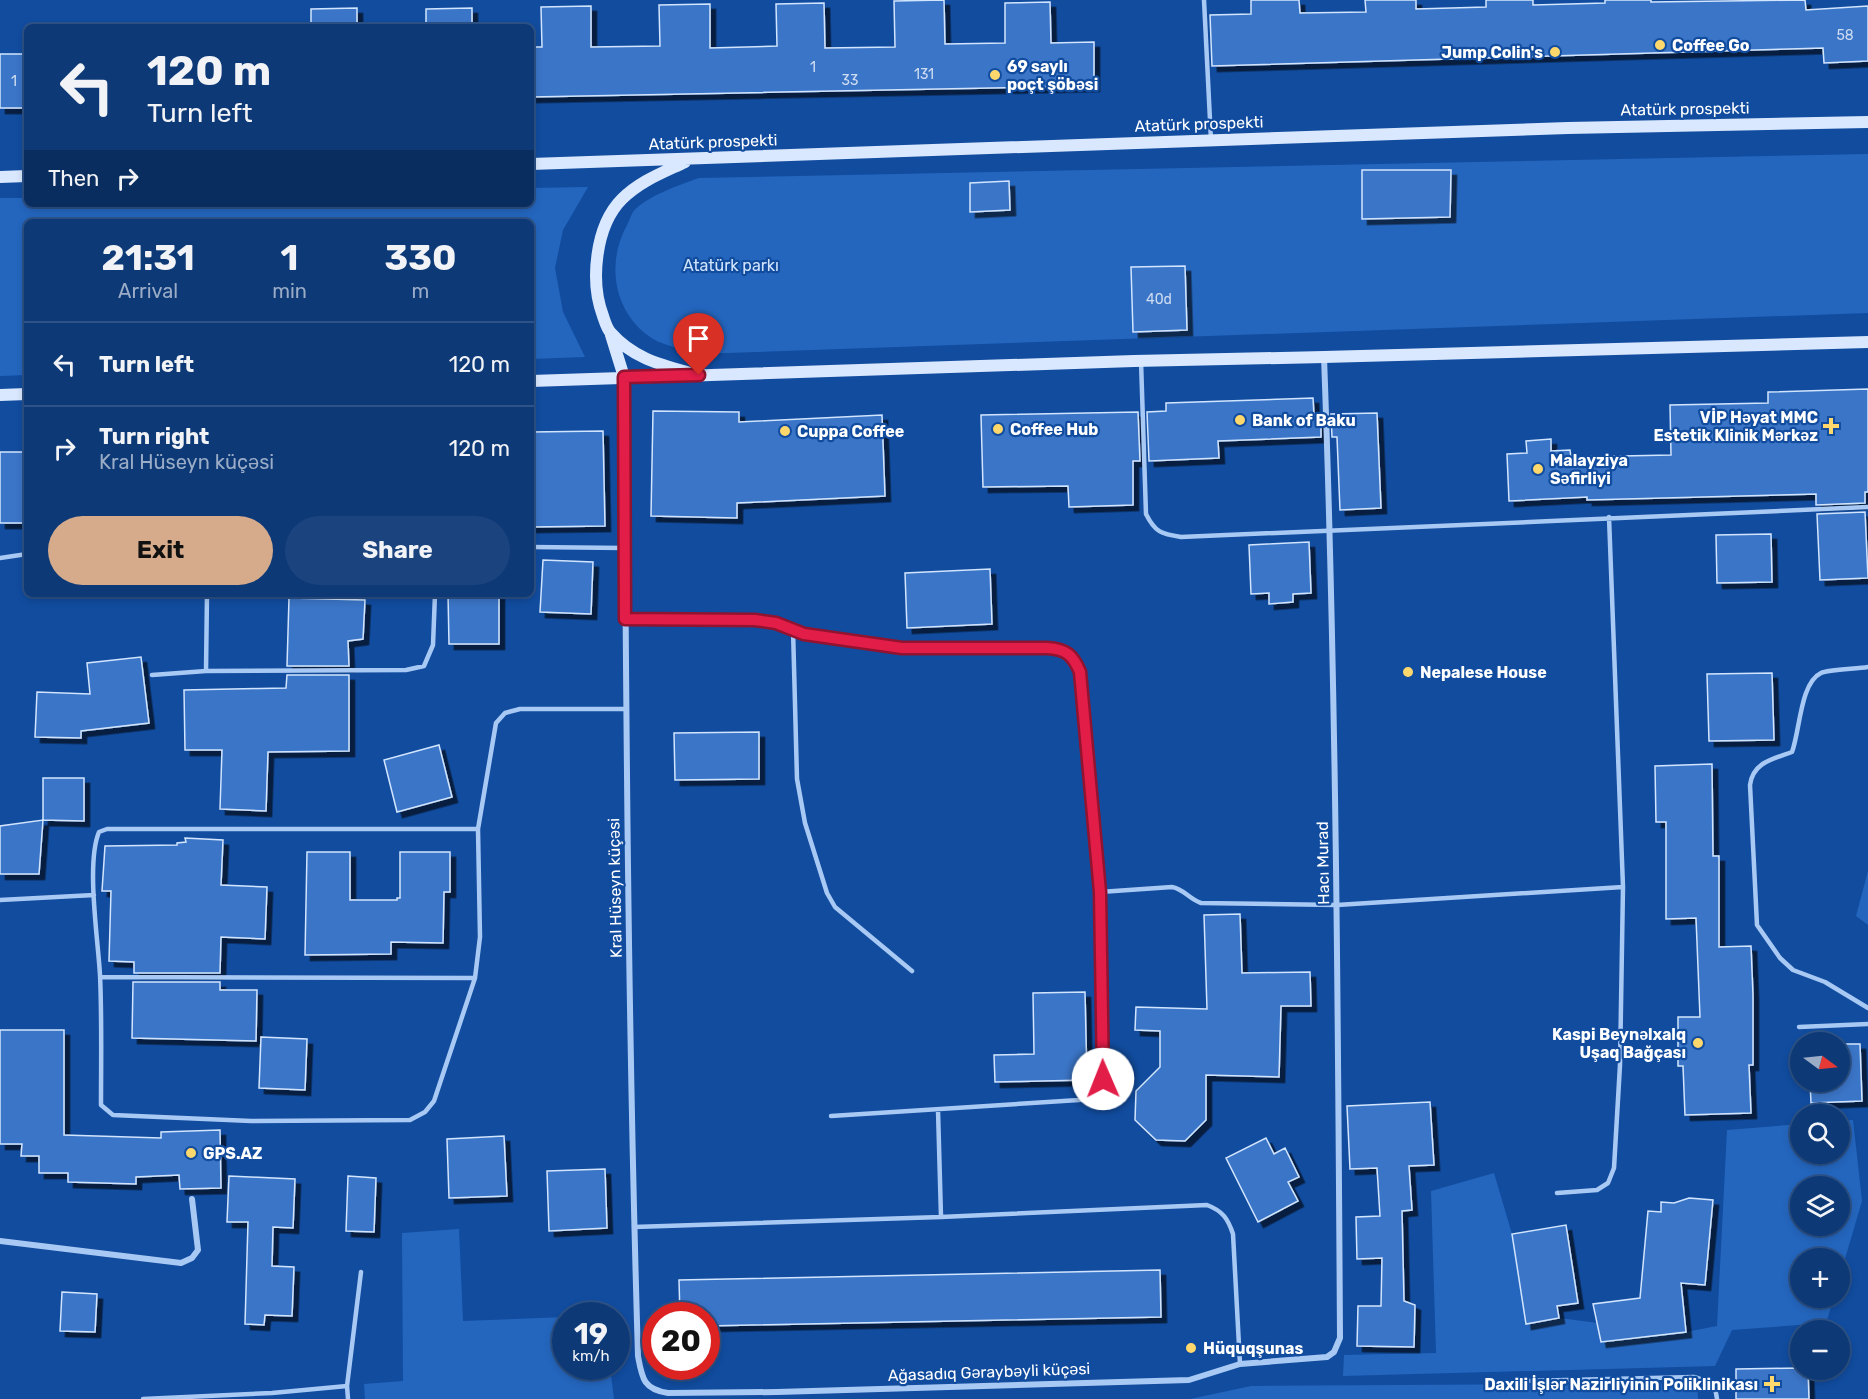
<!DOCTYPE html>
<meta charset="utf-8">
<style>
:root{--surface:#0d3977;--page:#1b447f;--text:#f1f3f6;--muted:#9aacc6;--line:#2d5389;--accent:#d6ab8b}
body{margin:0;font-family:Rubik,sans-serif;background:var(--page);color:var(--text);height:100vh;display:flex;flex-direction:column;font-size:22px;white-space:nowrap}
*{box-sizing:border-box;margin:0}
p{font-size:20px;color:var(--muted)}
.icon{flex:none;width:33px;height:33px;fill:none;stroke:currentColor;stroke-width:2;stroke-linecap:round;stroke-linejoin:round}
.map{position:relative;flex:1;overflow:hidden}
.details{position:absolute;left:24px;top:219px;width:510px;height:378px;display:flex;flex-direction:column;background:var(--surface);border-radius:9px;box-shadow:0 3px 9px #0003,0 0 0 2px var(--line)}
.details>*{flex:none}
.top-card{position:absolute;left:24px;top:24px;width:510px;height:183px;border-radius:9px;box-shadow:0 3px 9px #0003,0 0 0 2px var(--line);background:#0d3977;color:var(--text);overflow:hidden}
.needle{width:39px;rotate:105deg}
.fabs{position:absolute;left:1790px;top:1032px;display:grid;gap:12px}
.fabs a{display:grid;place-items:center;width:60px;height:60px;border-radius:50%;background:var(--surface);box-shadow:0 3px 9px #0003,0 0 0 2px var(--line);font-size:30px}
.speed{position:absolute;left:552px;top:1302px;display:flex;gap:12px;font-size:30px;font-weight:700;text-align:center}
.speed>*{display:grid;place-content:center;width:78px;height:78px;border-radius:50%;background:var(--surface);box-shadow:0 3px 9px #0003,0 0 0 2px var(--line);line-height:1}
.speed small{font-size:15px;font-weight:400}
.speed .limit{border:9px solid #d22;background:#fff;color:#111}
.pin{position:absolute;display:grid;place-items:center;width:51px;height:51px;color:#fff;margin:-62px -26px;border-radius:50% 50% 50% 0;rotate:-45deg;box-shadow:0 0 6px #0007}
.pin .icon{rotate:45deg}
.me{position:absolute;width:66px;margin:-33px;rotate:359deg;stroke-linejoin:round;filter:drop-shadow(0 0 4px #0008)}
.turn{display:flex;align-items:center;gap:21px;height:126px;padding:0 24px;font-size:27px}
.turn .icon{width:78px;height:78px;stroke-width:2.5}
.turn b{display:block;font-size:42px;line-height:51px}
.then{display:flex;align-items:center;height:57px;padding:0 24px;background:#0003;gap:12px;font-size:22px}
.eta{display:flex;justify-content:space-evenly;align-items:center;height:102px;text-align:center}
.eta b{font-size:36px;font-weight:700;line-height:42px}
.cta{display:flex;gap:12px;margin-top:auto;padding:12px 24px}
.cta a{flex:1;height:69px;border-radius:36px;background:var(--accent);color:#111;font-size:24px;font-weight:700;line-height:69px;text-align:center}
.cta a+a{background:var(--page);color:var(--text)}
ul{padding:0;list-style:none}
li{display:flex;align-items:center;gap:18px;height:84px;padding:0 24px;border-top:2px solid var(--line)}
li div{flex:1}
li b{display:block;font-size:22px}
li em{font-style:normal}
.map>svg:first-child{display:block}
.green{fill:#2466be;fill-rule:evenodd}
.building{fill:#3a75c7;stroke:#d2e5fe;stroke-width:1.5;filter:url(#shadow)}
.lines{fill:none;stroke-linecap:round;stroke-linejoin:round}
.service{stroke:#a9c9f5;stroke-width:4.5}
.minor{stroke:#a9c9f5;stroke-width:6}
.secondary{stroke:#d9e8fe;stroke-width:12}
.route-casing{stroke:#92132f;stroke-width:15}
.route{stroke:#e11d48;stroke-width:10}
.poi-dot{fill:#ffd86d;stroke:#114c9f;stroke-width:2}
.labels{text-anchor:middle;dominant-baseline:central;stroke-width:4.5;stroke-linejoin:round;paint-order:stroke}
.number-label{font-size:14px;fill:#cedcf1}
.poi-label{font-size:16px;font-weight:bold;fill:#fff;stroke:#114c9f;text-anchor:start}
.street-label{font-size:16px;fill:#fff;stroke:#114c9f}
.park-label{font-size:16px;fill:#d2e5fe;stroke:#114c9f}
</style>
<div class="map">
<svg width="1868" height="1399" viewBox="0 0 1868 1399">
<defs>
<filter id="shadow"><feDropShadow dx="5.5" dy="5.5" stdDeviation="0" flood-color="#0009"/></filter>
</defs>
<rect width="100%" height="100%" fill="#114c9f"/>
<!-- green -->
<path class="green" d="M 1868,154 L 1868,313 L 697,354 C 684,349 665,346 653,339 C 615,315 606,267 625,229 C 628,224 630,217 633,212 C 646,196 680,185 699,178 Z
M 588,187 L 563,230 L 555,268 L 563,312 L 585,357 L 531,359 L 531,222 L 27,222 L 27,375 L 0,376 L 0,198 L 27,198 L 27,204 L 531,204 L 531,188 Z
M 1868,871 L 1868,925 L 1856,916 Z
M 1853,1120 L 1862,1201 L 1839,1279 L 1839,1258 L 1800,1258 L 1800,1298 L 1834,1298 L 1826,1323 L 1732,1330 L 1715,1366 L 1343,1376 L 1344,1355 L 1436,1353 L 1431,1191 L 1494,1173 L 1512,1234 L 1526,1323 L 1559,1318 L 1598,1323 L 1602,1342 L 1686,1332 L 1717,1326 L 1727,1130 L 1800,1124 L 1800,1154 L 1839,1154 L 1839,1121 ZM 1800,1186 L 1839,1186 L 1839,1226 L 1800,1226 Z
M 459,1229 L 463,1321 L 565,1317 L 566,1366 L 610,1367 L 614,1399 L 365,1399 L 364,1384 L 403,1381 L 402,1233 Z
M 1697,1383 L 1698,1399 L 1190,1399 L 1251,1386 Z"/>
<!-- building -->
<path class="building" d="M 944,0 L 945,44 L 1005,43 L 1005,3 L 1050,2 L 1051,43 L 1094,42 L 1094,86 L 531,97 L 531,47 L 542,47 L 541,7 L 591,6 L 591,47 L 660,46 L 659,5 L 710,4 L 710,48 L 777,46 L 776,4 L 824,3 L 825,48 L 895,47 L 894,1 Z
M 1251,0 L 1299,0 L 1300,13 L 1366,12 L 1365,0 L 1416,0 L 1416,9 L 1486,7 L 1486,0 L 1533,0 L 1533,5 L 1605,3 L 1605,0 L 1651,0 L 1651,2 L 1805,0 L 1806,10 L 1868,6 L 1868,61 L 1824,63 L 1823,48 L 1212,66 L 1210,15 L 1251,14 Z
M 357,8 L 357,27 L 311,27 L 311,9 Z
M 472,8 L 472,27 L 426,27 L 426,9 Z
M 0,54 L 27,54 L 27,108 L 0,108 Z
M 1362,170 L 1451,170 L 1450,217 L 1362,219 Z
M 1009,181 L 1010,210 L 970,212 L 970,183 Z
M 1185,266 L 1187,330 L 1133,332 L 1131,267 Z
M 1868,389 L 1868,492 L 1865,492 L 1865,503 L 1816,505 L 1816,494 L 1587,500 L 1587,497 L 1509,501 L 1507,454 L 1527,453 L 1526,441 L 1551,439 L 1551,451 L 1570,450 L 1571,457 L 1671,455 L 1670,405 L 1768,403 L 1768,392 Z
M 1313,398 L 1314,415 L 1321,415 L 1321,437 L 1218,441 L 1219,458 L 1149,461 L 1147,412 L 1166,411 L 1166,403 Z
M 653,411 L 739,412 L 739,422 L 882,415 L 885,496 L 737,503 L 737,518 L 651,516 Z
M 1138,412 L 1140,461 L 1133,461 L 1133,505 L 1069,507 L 1068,486 L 983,487 L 981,415 Z
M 1377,413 L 1381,508 L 1340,510 L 1337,437 L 1332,437 L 1331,414 Z
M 603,431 L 605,526 L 531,527 L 531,432 Z
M 0,452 L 27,452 L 27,523 L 0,523 Z
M 1865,512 L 1868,578 L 1820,580 L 1817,514 Z
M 1771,534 L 1772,582 L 1717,583 L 1716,535 Z
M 1309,542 L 1311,593 L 1293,594 L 1293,602 L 1269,604 L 1269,593 L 1251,594 L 1249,545 Z
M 543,560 L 593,562 L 591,614 L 540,612 Z
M 990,569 L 992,624 L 907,628 L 905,573 Z
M 448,594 L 499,594 L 499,644 L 449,644 Z
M 289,598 L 365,600 L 363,639 L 348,641 L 349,666 L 287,666 Z
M 141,657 L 149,723 L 81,731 L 81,738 L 35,737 L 37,692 L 90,694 L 87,663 Z
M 1772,673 L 1774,740 L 1709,741 L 1707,674 Z
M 287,675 L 349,675 L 349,751 L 268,752 L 266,811 L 220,809 L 222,750 L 185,750 L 184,690 L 286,688 Z
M 759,732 L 759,779 L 675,780 L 674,733 Z
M 439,745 L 452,797 L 397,812 L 384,760 Z
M 1712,764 L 1713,856 L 1719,856 L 1719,947 L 1751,946 L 1753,995 L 1753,1065 L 1749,1065 L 1751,1113 L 1685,1115 L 1683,1066 L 1678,1066 L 1678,1017 L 1700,1017 L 1696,918 L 1666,919 L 1666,822 L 1656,822 L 1655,766 Z
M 43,778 L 84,778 L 84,821 L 43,820 Z
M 43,820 L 39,874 L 0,874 L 0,826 Z
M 185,838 L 223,840 L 221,885 L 267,887 L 265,939 L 221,937 L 220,973 L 134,973 L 134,962 L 109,961 L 111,891 L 102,891 L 105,846 L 177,845 L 177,843 L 186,842 Z
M 307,852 L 350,852 L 350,900 L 397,900 L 397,898 L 400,898 L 400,852 L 450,852 L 450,892 L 444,892 L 443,943 L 391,942 L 391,954 L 305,955 Z
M 1240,914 L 1242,973 L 1310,972 L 1311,1006 L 1281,1006 L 1279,1077 L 1206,1075 L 1206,1120 L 1185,1141 L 1156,1140 L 1135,1120 L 1136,1091 L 1160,1067 L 1160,1031 L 1135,1030 L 1136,1007 L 1207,1009 L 1204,915 Z
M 133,982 L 220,982 L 220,990 L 257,990 L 256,1041 L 132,1038 Z
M 1085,992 L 1087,1080 L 995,1082 L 994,1055 L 1034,1054 L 1033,993 Z
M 0,1030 L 64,1030 L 64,1135 L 161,1138 L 161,1132 L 220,1130 L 221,1188 L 180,1189 L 179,1175 L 136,1177 L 136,1184 L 68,1182 L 68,1173 L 39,1173 L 39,1156 L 21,1156 L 22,1144 L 0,1144 Z
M 261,1037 L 307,1039 L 305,1090 L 259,1088 Z
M 1839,1044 L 1860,1044 L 1862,1101 L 1811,1103 L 1810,1082 L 1839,1082 Z
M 1430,1102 L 1434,1165 L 1409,1166 L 1412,1210 L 1402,1211 L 1404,1301 L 1415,1305 L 1414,1347 L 1357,1346 L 1358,1306 L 1381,1306 L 1382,1258 L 1357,1259 L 1356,1217 L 1380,1216 L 1377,1168 L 1350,1169 L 1347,1106 Z
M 504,1136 L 507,1196 L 449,1198 L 447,1139 Z
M 1266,1138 L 1274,1154 L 1285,1148 L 1299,1177 L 1288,1182 L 1298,1201 L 1258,1222 L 1226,1158 Z
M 605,1169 L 607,1228 L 549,1231 L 547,1171 Z
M 229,1176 L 295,1179 L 293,1228 L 273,1227 L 272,1266 L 294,1267 L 292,1316 L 265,1315 L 264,1325 L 245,1324 L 248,1222 L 227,1222 Z
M 348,1176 L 376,1178 L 374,1232 L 346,1231 Z
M 1689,1198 L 1713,1200 L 1705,1285 L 1681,1283 L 1686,1332 L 1601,1342 L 1593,1304 L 1640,1298 L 1648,1211 L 1661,1212 L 1661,1202 L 1674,1203 Z
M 1566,1225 L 1578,1303 L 1557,1306 L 1559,1318 L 1526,1324 L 1512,1234 Z
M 1160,1270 L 1161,1317 L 706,1326 L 706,1316 L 680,1316 L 679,1280 Z
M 62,1292 L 97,1294 L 95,1332 L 60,1331 Z
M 1800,1368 L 1800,1370 L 1808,1370 L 1809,1399 L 1736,1399 L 1736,1369 Z"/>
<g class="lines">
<!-- service -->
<path class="service" d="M 1204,0 L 1211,140
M 1141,361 L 1146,514 C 1155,532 1161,534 1181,537 C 1410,529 1639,516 1868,507
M 531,547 L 624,548
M 0,558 L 27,554
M 625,619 L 755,620 L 776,623 L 804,634 L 902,648 L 1048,648 C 1066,649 1073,655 1080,672 L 1100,892 L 1103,1079 C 1098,1093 1093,1096 1079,1100 L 831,1116
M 793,629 L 797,779 L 805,823 L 827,893 L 835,907 L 912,971
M 1868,667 C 1857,669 1829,669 1821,673 C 1800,683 1800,731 1792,752 C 1773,759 1753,762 1750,785 L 1757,925 L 1780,958 L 1793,970 L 1825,982 L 1868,1008
M 206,671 L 207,594
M 152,675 L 206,671 L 406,670 L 424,666 L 433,645 L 435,594
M 478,829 L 107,829 L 99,832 C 86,863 98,939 100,975 C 102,1018 101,1061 101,1105 L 113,1115 L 251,1121 L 410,1120 L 425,1112 L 434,1101 L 475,978 L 480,937 L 478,829 L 496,723 L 505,713 L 520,709 L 625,709
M 1100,892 L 1172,887 C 1184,889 1189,899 1201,903 L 1337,905 L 1623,887
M 0,900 L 94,895
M 100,977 L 475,978
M 1799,1027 L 1868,1024
M 938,1110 L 941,1217
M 1557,1193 L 1597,1190 L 1608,1183 L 1614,1168 L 1620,1065 L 1623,887 L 1609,517
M 634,1227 L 941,1217 L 1207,1205 C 1223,1211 1228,1219 1233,1234 L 1240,1364
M 1521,1381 L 1694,1377 C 1710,1382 1715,1382 1717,1399
M 143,1399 L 272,1393 L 347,1386
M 348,1399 L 347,1386 L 361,1272"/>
<!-- minor -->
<path class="minor" d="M 624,377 C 626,704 628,1030 638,1356 C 642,1378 643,1389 668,1393 L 777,1392 L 1189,1380 L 1240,1364 L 1327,1357 L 1334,1352 L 1340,1338 C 1338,1011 1336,684 1324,357
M 0,1241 L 181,1263 L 192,1258 L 198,1250 L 192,1199"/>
<!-- secondary -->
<path class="secondary" d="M 685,162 C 662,173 640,181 622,199 C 595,226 590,282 603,316 C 605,322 607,329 611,333 C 632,357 658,364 687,372
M 531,164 L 1568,128 L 1868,122
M 0,177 L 27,176
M 611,335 L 624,377
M 531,381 L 1134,361 L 1324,357 L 1868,342
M 0,395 L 27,394"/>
</g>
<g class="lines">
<defs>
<path id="route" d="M 699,375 L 624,377 L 625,619 L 755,620 L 776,623 L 804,634 L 902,648 L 1047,648 C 1066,649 1073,655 1080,672 L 1100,892 L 1103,1079"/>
</defs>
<!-- route casing -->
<use href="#route" class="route-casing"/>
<!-- route -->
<use href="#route" class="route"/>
</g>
<!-- markers -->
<g class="poi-dot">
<circle cx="1660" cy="45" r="6"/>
<circle cx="1555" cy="52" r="6"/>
<circle cx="995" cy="75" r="6"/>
<circle cx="1240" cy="420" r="6"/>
<path d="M1828 417h6v6h6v6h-6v6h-6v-6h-6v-6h6z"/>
<circle cx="998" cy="429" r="6"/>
<circle cx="785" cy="431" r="6"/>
<circle cx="1538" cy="469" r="6"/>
<circle cx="1408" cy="672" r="6"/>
<circle cx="1698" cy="1043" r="6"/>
<circle cx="191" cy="1153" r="6"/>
<circle cx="1191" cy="1348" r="6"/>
<path d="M1769 1375h6v6h6v6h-6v6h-6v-6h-6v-6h6z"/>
</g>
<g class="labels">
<!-- number labels -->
<g class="number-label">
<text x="1845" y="35">58</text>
<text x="813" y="67">1</text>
<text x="924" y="74">131</text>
<text x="850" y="80">33</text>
<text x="14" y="81">1</text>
<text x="1159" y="299">40d</text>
</g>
<!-- poi labels -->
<g class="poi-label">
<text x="1672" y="45">Coffee Go</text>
<text x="1543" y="52" text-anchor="end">Jump Colin's</text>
<text x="1007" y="66">69 saylı<tspan x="1007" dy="18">poçt şöbəsi</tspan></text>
<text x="1818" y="417" text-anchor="end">VİP Həyat MMC<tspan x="1818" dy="18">Estetik Klinik Mərkəz</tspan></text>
<text x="1252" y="420">Bank of Baku</text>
<text x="1010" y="429">Coffee Hub</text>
<text x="797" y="431">Cuppa Coffee</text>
<text x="1550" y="460">Malayziya<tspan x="1550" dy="18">Səfirliyi</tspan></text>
<text x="1420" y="672">Nepalese House</text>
<text x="1686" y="1034" text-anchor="end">Kaspi Beynəlxalq<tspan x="1686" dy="18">Uşaq Bağçası</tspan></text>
<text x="203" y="1153">GPS.AZ</text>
<text x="1203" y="1348">Hüquqşunas</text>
<text x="1758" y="1384" text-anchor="end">Daxili İşlər Nazirliyinin Poliklinikası</text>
</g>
<!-- street labels -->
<g class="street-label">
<text transform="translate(1685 109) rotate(-1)">Atatürk prospekti</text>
<text transform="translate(1199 124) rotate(-2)">Atatürk prospekti</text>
<text transform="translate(713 142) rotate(-2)">Atatürk prospekti</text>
<text transform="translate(1323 863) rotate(-91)">Hacı Murad</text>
<text transform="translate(615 888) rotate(-91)">Kral Hüseyn küçəsi</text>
<text transform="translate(989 1372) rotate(-2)">Ağasadıq Gəraybəyli küçəsi</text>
</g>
<!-- park labels -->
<g class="park-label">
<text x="731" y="265">Atatürk parkı</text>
</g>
</g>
</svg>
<div class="fabs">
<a><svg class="needle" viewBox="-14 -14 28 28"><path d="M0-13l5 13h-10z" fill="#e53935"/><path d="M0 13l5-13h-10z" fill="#9aacc6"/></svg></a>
<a><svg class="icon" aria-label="search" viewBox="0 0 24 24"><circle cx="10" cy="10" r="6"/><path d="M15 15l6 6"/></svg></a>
<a><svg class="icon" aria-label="layers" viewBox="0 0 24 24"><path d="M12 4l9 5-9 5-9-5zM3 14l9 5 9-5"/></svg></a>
<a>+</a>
<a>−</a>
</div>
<div class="speed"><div>19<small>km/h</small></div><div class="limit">20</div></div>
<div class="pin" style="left:699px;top:375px;background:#d93025"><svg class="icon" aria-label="arrive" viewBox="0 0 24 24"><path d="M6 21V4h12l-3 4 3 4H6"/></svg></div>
<svg class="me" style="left:1103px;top:1079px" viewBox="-20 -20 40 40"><circle r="19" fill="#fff"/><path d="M0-13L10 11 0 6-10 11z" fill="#e11d48"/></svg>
<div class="top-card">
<div class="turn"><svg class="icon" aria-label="left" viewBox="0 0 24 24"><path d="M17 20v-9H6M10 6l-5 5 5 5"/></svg><div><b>120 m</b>Turn left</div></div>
<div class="then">Then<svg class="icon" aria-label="right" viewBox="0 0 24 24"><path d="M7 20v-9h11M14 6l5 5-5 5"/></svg></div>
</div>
<section class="details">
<div class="eta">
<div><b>21:31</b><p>Arrival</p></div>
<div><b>1</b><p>min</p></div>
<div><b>330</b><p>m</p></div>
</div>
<ul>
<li><svg class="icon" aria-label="left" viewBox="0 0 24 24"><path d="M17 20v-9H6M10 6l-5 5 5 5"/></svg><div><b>Turn left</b></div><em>120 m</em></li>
<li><svg class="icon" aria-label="right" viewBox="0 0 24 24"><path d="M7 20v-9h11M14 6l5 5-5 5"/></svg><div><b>Turn right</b><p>Kral Hüseyn küçəsi</p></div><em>120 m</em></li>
</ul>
<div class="cta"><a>Exit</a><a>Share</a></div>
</section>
</div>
